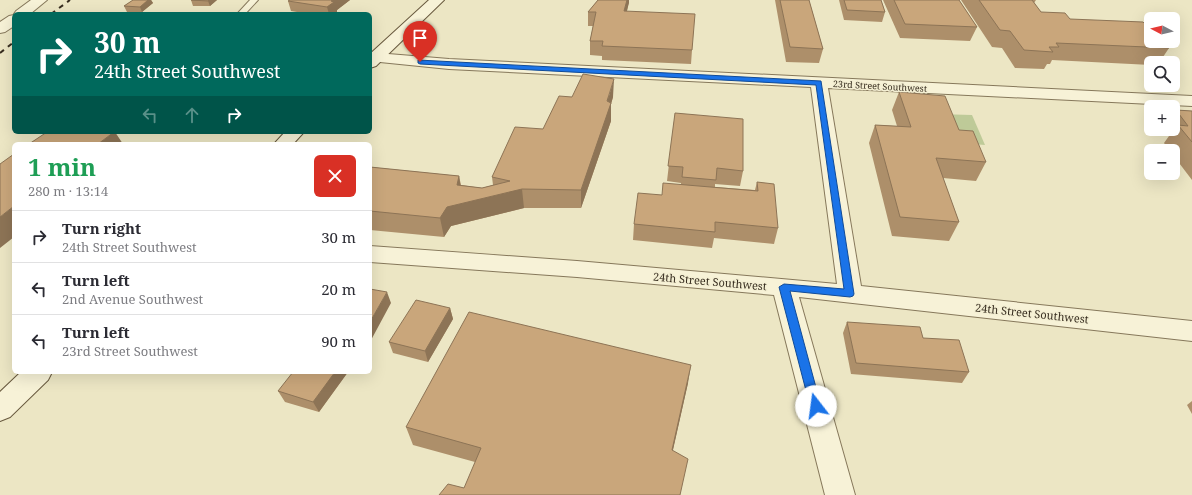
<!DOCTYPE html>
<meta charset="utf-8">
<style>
:root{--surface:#fff;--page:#f7f7f7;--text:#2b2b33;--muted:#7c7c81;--line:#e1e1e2}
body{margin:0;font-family:"Noto Serif",serif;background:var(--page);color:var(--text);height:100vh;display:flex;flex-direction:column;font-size:15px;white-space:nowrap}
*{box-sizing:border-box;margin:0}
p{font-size:13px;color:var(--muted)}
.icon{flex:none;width:22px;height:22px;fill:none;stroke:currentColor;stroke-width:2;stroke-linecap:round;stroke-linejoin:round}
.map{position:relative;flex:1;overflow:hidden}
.drawer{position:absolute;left:12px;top:142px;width:360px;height:232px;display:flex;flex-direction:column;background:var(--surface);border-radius:6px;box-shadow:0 4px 16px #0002}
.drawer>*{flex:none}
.guide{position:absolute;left:12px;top:12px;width:360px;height:122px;border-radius:6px;box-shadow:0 4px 16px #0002;background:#00695c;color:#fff;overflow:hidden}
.needle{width:26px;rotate:277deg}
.buttons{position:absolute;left:1144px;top:12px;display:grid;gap:8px}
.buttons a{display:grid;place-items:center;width:36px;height:36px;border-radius:6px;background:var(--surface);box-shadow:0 4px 16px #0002;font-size:20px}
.pin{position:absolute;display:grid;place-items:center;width:34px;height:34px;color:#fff;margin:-41px -17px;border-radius:50% 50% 50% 0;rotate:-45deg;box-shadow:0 0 4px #0007}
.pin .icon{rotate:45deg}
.me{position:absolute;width:44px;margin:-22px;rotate:345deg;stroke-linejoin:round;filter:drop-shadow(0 0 3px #0008)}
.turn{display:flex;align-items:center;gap:14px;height:84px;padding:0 16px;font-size:18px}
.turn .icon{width:52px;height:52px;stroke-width:2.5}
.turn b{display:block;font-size:28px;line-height:34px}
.lanes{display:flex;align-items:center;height:38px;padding:0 16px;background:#0003;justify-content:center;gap:20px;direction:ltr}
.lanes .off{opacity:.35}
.round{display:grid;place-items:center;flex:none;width:42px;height:42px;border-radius:6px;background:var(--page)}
.summary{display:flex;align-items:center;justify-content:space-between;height:68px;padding:0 16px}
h1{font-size:24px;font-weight:700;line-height:30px;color:#1e9e55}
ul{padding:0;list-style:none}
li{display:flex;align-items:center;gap:12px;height:52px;padding:0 16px;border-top:1px solid var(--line)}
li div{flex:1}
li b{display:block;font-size:15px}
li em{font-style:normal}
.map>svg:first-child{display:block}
.green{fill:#beca98}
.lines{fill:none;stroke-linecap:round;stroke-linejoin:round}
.service-casing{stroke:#86785b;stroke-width:2}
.minor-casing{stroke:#86785b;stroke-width:2}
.secondary-casing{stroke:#68593e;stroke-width:2}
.service{fill:#f7f2d7;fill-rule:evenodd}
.minor{fill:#f7f2d7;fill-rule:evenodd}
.secondary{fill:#f7f2d7;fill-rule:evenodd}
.rail{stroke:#372d1f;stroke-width:2;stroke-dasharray:5 5;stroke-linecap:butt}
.wall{fill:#ad8f6a}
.shaded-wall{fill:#8d7456}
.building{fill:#c9a67b;stroke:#8d7456}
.route{fill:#1a73e8;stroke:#114b97}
.labels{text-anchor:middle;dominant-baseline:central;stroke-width:3;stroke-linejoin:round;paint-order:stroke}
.far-street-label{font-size:9px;fill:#372d1f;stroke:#f4efd3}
.street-label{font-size:11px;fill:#372d1f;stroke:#f4efd3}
</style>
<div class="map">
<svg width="1192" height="495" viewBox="0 0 1192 495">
<rect width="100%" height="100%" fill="#ece6c4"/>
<!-- green -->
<path class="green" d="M 937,114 L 972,115 L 985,145 L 948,142 Z"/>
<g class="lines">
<defs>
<path id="service" d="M 250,0 L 258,0 L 245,14 L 237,14 Z"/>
<path id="minor" d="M 31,0 L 47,0 L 30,14 L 14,14 L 16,11 Z
M 14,15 L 14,26 L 5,32 L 0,33 L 0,22 L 9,16 Z
M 376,53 L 449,59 L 1192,96 L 1192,106 L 828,88 L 861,286 L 1192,321 L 1192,341 L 799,297 L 855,495 L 825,495 L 774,295 L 577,277 L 370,262 L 370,246 L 577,261 L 837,284 L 811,87 L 449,69 L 370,61 L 370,55 Z"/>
<path id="secondary" d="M 429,0 L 444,0 L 376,66 L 370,68 L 370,54 Z
M 285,132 L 304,132 L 293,144 L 274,144 Z
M 21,372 L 52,372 L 48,380 L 10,417 L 0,421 L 0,392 Z"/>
</defs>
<!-- service casing -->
<use href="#service" class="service-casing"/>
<!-- minor casing -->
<use href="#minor" class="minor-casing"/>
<!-- secondary casing -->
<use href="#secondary" class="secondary-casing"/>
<!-- service -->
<use href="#service" class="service"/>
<!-- minor -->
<use href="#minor" class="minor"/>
<!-- secondary -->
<use href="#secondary" class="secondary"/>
<!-- rail -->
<path class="rail" d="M 51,14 L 70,0
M 0,53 L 14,42"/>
</g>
<!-- wall -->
<path class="wall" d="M 133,0 L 151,0 L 153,3 L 142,12 L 127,12 L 124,6 Z
M 191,0 L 217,0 L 210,6 L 193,6 Z
M 290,0 L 350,0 L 337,10 L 337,12 L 334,14 L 309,14 L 291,11 L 288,1 Z
M 598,0 L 629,0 L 627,11 L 692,50 L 691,64 L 602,60 L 602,56 L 590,55 L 590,41 L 593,26 L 588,26 L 588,12 Z
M 775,0 L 809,0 L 823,49 L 819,63 L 786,62 Z
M 839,0 L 881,0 L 885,12 L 882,22 L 844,20 Z
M 883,0 L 959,0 L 977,27 L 970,41 L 900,38 Z
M 961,0 L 1036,0 L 1034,3 L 1041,12 L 1070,19 L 1169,48 L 1159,63 L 1151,63 L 1151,65 L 1052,60 L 1050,64 L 1047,64 L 1044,69 L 1015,68 L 1002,48 L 992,47 Z
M 899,92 L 959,130 L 986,162 L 976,181 L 943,178 L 959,222 L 949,241 L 892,236 L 869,143 L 875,125 L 897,126 L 892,110 Z
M 572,97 L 613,97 L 611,104 L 611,121 L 581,208 L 524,208 L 451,226 L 444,237 L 370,230 L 370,167 L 459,176 L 461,185 L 482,188 L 493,185 L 492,177 L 543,129 Z
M 1176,110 L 1192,111 L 1192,180 L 1173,155 L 1173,151 L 1170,151 L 1164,143 L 1169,136 L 1163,129 L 1173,129 L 1173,114 Z
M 675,113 L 743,171 L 740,186 L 715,184 L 715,187 L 755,190 L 757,182 L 778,228 L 774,244 L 714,238 L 712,248 L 633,240 L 634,224 L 662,195 L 681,184 L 681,183 L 667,181 Z
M 450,308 L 453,319 L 428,362 L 393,353 L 389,342 Z
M 847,322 L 923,338 L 969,372 L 962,383 L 851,374 L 843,333 Z
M 348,372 L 319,412 L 285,402 L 278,391 Z
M 688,383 L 673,450 L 475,462 L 413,445 L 406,427 Z
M 1192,401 L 1192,414 L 1187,405 Z"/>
<!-- shaded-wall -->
<path class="shaded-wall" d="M 148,0 L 151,0 L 153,3 L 142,12 L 140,7 Z
M 209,0 L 217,0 L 210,6 L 208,1 Z
M 333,0 L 350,0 L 337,10 L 337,12 L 334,14 L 329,14 L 327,7 L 331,1 Z
M 627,0 L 629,0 L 629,3 L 623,25 L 624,11 Z
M 614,79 L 613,97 L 611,104 L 611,121 L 581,208 L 581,190 Z
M 114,132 L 115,132 L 123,144 L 98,144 Z
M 459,176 L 462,195 L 522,189 L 524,208 L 451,226 L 444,237 L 440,218 Z
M 14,206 L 14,237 L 0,248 L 0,217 Z
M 387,292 L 391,303 L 370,342 L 370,322 Z
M 450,308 L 453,319 L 428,362 L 425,351 Z
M 691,365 L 688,383 L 669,467 L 672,450 Z
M 335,372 L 348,372 L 319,412 L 313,402 Z"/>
<!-- building -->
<path class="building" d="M 133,0 L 148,0 L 140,7 L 124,6 Z
M 191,0 L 209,0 L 208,1 Z
M 290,0 L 333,0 L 331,1 L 334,2 L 327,7 L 288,1 Z
M 598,0 L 627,0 L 624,11 L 695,14 L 692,50 L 602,46 L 603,41 L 590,41 L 596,12 L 588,12 Z
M 780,0 L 809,0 L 823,49 L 790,47 Z
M 844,0 L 881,0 L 885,12 L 847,10 Z
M 894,0 L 959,0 L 977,27 L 905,24 Z
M 979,0 L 1032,0 L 1041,12 L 1065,13 L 1070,19 L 1143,22 L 1151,30 L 1151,41 L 1162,41 L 1169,48 L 1056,43 L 1059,47 L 1049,47 L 1053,52 L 1024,50 L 1010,31 L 1000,30 Z
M 583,74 L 614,79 L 607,101 L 611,103 L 581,190 L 522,189 L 447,207 L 440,218 L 370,211 L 370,167 L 459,176 L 457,185 L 482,188 L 510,181 L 492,177 L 515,127 L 543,129 L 559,96 L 572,97 Z
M 899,92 L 945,96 L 959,130 L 973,131 L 986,162 L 936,158 L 959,222 L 900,217 L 875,125 L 911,127 Z
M 1176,110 L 1192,111 L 1192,142 L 1178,125 L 1188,126 Z
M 675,113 L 743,119 L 743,171 L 717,168 L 716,180 L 682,177 L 683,167 L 668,166 Z
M 47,132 L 114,132 L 98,144 L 29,144 Z
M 14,154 L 14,206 L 0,217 L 0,164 Z
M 757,182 L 774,184 L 778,228 L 715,222 L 715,232 L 634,224 L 638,193 L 662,195 L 663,183 L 758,191 Z
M 370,289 L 387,292 L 370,322 Z
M 416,300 L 450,308 L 425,351 L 389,342 Z
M 469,312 L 691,365 L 672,450 L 688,459 L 680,495 L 439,495 L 448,484 L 464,488 L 481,448 L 406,427 Z
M 847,322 L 920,327 L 923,338 L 959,340 L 969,372 L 856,363 Z
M 293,372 L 335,372 L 313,402 L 278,391 Z"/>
<!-- route -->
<path class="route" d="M 418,60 L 821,81 L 854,294 L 853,296 L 850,297 L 790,291 L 821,406 L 820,409 L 816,411 L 812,409 L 810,406 L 779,287 L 784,284 L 844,289 L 816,85 L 420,64 L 418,63 Z"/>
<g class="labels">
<!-- far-street labels -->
<g class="far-street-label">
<text transform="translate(880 86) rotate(3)">23rd Street Southwest</text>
</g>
<!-- street labels -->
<g class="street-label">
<text transform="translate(710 281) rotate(5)">24th Street Southwest</text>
<text transform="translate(1032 313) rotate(6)">24th Street Southwest</text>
</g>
</g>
</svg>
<div class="buttons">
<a><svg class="needle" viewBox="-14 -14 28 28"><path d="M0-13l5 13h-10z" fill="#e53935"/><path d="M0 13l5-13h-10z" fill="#7c7c81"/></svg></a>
<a><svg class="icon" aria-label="search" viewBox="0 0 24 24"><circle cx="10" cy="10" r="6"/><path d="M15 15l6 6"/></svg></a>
<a>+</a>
<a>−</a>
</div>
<div class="pin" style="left:420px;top:62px;background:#d93025"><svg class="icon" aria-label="arrive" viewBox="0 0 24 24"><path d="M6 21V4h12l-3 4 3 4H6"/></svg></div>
<svg class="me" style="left:816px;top:406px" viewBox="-20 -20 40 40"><circle r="19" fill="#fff"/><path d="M0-13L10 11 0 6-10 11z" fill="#1a73e8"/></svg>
<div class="guide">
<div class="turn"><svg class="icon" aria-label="right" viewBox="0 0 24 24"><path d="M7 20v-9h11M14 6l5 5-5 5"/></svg><div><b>30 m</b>24th Street Southwest</div></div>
<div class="lanes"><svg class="icon off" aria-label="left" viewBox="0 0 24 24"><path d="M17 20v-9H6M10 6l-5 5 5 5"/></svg><svg class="icon off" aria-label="ahead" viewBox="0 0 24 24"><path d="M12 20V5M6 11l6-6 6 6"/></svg><svg class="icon" aria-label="right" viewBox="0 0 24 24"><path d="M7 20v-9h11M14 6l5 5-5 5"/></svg></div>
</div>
<section class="drawer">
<div class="summary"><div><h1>1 min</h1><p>280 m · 13:14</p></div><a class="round" style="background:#d93025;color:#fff"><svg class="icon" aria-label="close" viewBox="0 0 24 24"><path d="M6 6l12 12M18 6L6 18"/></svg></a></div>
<ul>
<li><svg class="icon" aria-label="right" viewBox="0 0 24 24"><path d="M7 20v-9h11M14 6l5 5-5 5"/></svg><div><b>Turn right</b><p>24th Street Southwest</p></div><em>30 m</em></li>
<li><svg class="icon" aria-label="left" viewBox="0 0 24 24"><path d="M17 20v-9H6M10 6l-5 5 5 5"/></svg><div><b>Turn left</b><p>2nd Avenue Southwest</p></div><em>20 m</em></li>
<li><svg class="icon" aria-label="left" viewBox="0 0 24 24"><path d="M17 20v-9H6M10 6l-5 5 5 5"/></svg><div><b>Turn left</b><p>23rd Street Southwest</p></div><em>90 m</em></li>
</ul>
</section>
</div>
